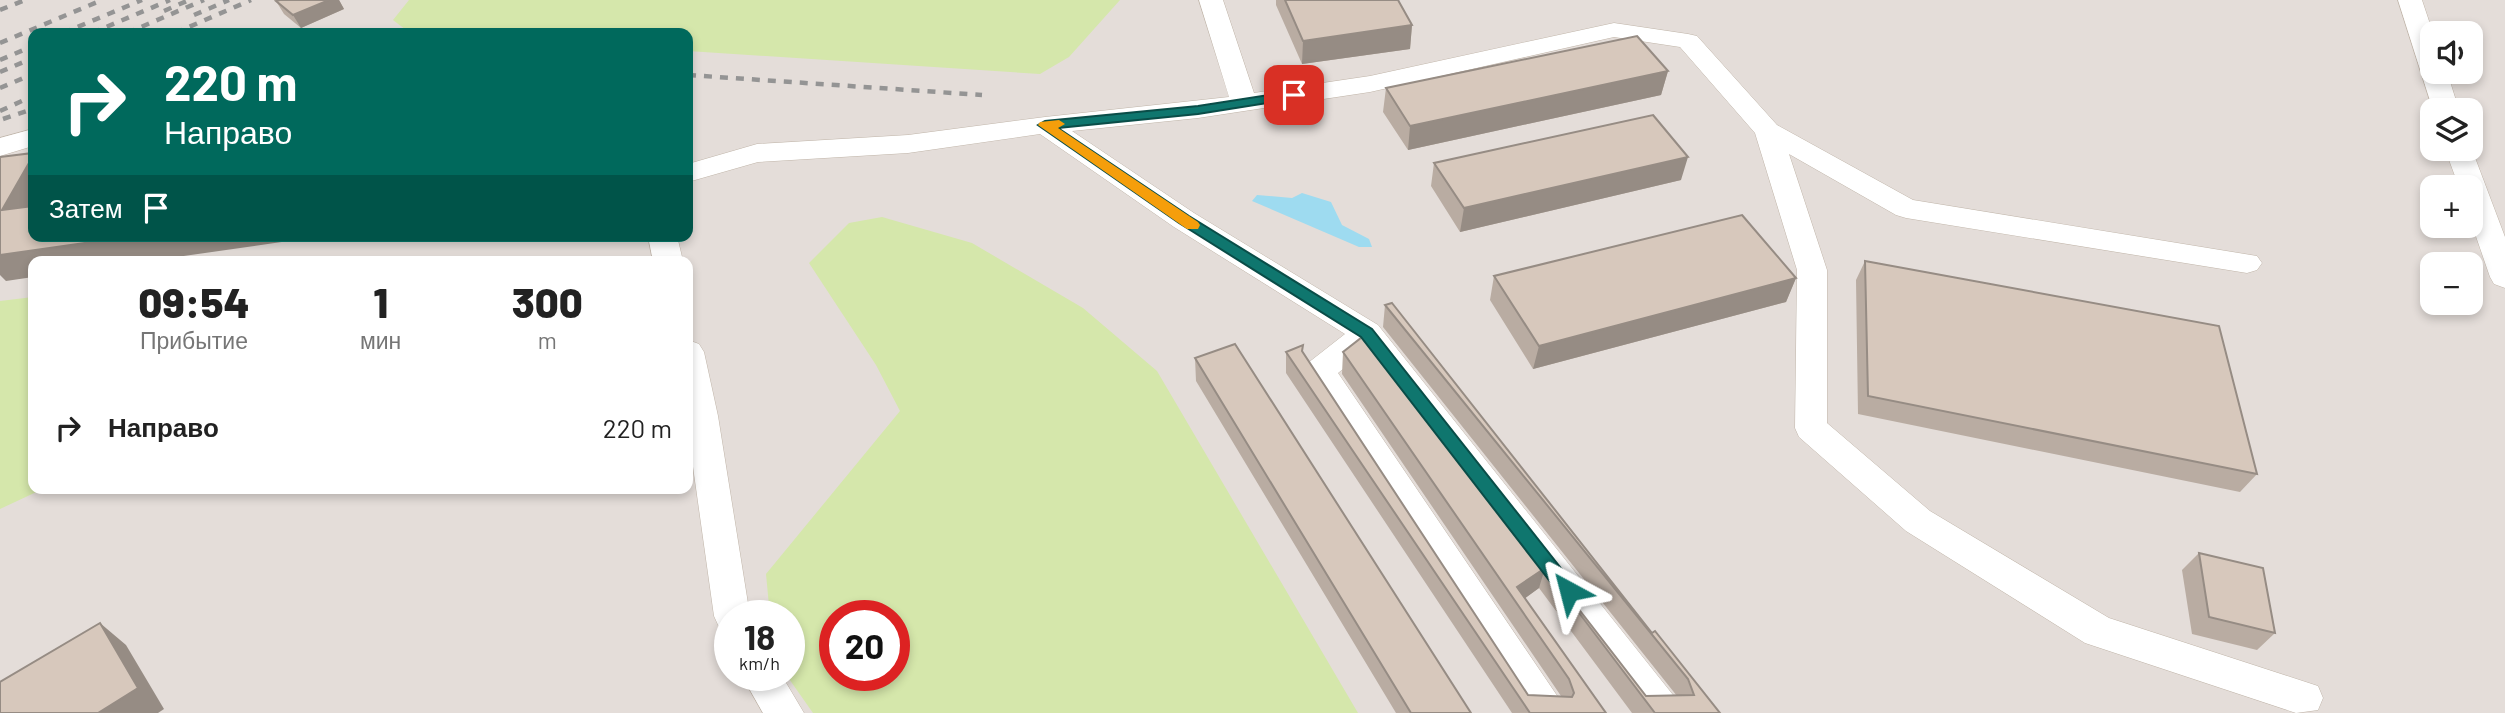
<!DOCTYPE html>
<html lang="ru">
<meta charset="utf-8">
<style>
:root{--surface:#fff;--page:#f2f2f2;--text:#222;--muted:#767676}
body{margin:0;font-family:Barlow,sans-serif;background:var(--page);color:var(--text);height:100vh;display:flex;flex-direction:column;font-size:26px;white-space:nowrap}
*{box-sizing:border-box;margin:0}
p{font-size:23px;color:var(--muted)}
.icon{flex:none;width:38px;height:38px;fill:none;stroke:currentColor;stroke-width:2;stroke-linecap:round;stroke-linejoin:round}
.map{position:relative;flex:1;overflow:hidden}
.details{position:absolute;left:28px;top:256px;width:665px;height:238px;display:flex;flex-direction:column;background:var(--surface);border-radius:14px;box-shadow:0 4px 10px #0003}
.details>*{flex:none}
.banner{position:absolute;left:28px;top:28px;width:665px;height:214px;border-radius:14px;box-shadow:0 4px 10px #0003;background:#00695c;color:#fff;overflow:hidden}
.tools{position:absolute;left:2420px;top:21px;display:grid;gap:14px}
.tools a{display:grid;place-items:center;width:63px;height:63px;border-radius:14px;background:var(--surface);box-shadow:0 4px 10px #0003;font-size:35px}
.speed{position:absolute;left:714px;top:600px;display:flex;gap:14px;font-size:35px;font-weight:700;text-align:center}
.speed>*{display:grid;place-content:center;width:91px;height:91px;border-radius:50%;background:var(--surface);box-shadow:0 4px 10px #0003;line-height:1}
.speed small{font-size:18px;font-weight:400}
.speed .limit{border:10px solid #d22;background:#fff;color:#111}
.pin{position:absolute;display:grid;place-items:center;width:60px;height:60px;color:#fff;margin:-30px;border-radius:14px;box-shadow:0 4px 10px #0006}
.me{position:absolute;width:77px;margin:-38px;rotate:322deg;stroke-linejoin:round;filter:drop-shadow(0 0 5px #0008)}
.turn{display:flex;align-items:center;gap:24px;height:147px;padding:0 21px;font-size:32px}
.turn .icon{width:91px;height:91px;stroke-width:2.5}
.turn b{display:block;font-size:49px;line-height:60px}
.then{display:flex;align-items:center;height:66px;padding:0 21px;background:#0003;gap:14px;font-size:26px}
.eta{display:flex;justify-content:space-evenly;align-items:center;height:119px;text-align:center}
.eta b{font-size:42px;font-weight:800;line-height:49px}
ul{padding:0;list-style:none}
li{display:flex;align-items:center;gap:21px;height:105px;padding:0 21px}
li div{flex:1}
li b{display:block;font-size:26px}
li em{font-style:normal}
.map>svg:first-child{display:block}
.industrial{fill:#e4ddd9;fill-rule:evenodd}
.green{fill:#d5e7ab;fill-rule:evenodd}
.water{fill:#9edbf0}
.lines{fill:none;stroke-linecap:round;stroke-linejoin:round}
.minor-casing{stroke:#c0b5a9;stroke-width:1}
.minor{fill:#fff;fill-rule:evenodd}
.rail{stroke:#949494;stroke-width:4.5;stroke-dasharray:8 8;stroke-linecap:butt}
.wall{fill:#b9aca2}
.shaded-wall{fill:#968c84}
.building{fill:#d7c8bc;stroke:#968c84;stroke-width:2}
.route{fill:#0f766e;stroke:#0a4d48;stroke-width:2}
.slow{fill:#f59e0b}
</style>
<div class="map">
<svg width="2505" height="713" viewBox="0 0 2505 713">
<rect width="100%" height="100%" fill="#f2ebe3"/>
<!-- industrial -->
<path class="industrial" d="M 0,0 L 2505,0 L 2505,713 L 0,713 ZM 33,33 L 688,33 L 688,236 L 33,236 ZM 2432,33 L 2471,33 L 2471,72 L 2432,72 ZM 2432,110 L 2471,110 L 2471,149 L 2432,149 ZM 2432,187 L 2471,187 L 2471,226 L 2432,226 ZM 33,261 L 688,261 L 688,488 L 33,488 ZM 2432,264 L 2471,264 L 2471,303 L 2432,303 ZM 730,616 L 789,616 L 789,676 L 730,676 ZM 835,616 L 894,616 L 894,676 L 835,676 Z"/>
<!-- green -->
<path class="green" d="M 409,0 L 1120,0 L 1069,57 L 1040,74 L 688,51 L 688,33 L 410,33 L 393,20 Z
M 882,217 L 972,243 L 1083,308 L 1157,371 L 1358,713 L 813,713 L 787,676 L 789,676 L 789,616 L 770,616 L 766,574 L 900,411 L 876,365 L 809,263 L 849,223 ZM 835,616 L 894,616 L 894,676 L 835,676 Z
M 33,297 L 33,488 L 45,488 L 0,509 L 0,301 Z"/>
<!-- water -->
<path class="water" d="M 1302,193 L 1331,202 L 1342,225 L 1369,239 L 1372,247 L 1359,247 L 1252,201 L 1257,195 L 1292,198 Z"/>
<g class="lines">
<defs>
<path id="minor" d="M 1199,0 L 1223,0 L 1254,93 L 1370,76 L 1614,23 L 1688,34 L 1697,36 L 1777,125 L 1913,200 L 2257,256 L 2262,263 L 2257,270 L 2247,273 L 1906,218 L 1896,215 L 1789,154 L 1827,270 L 1827,423 L 1930,511 L 2109,618 L 2318,686 L 2323,698 L 2318,710 L 2296,713 L 2085,643 L 1906,531 L 1799,437 L 1795,428 L 1797,270 L 1755,133 L 1680,47 L 1614,37 L 1370,92 L 1198,118 L 1072,131 L 1194,213 L 1378,325 L 1677,700 L 1682,713 L 1640,713 L 1364,352 L 1338,373 L 1560,700 L 1565,713 L 1524,713 L 1303,371 L 1308,363 L 1345,334 L 1174,227 L 1040,134 L 908,153 L 758,162 L 688,182 L 688,164 L 757,144 L 908,135 L 1045,117 L 1229,97 Z
M 2398,0 L 2422,0 L 2433,33 L 2432,72 L 2447,72 L 2459,110 L 2433,110 Z
M 33,129 L 33,146 L 0,156 L 0,138 Z
M 2471,147 L 2505,237 L 2505,288 L 2494,284 L 2490,277 L 2471,222 L 2471,187 L 2459,187 L 2445,149 L 2471,149 Z
M 648,236 L 677,236 L 683,261 L 653,261 Z
M 688,340 L 699,344 L 704,352 L 718,416 L 750,616 L 730,616 L 730,631 L 719,627 L 714,616 L 688,431 Z
M 742,676 L 782,676 L 804,713 L 763,713 Z"/>
</defs>
<!-- minor casing -->
<use href="#minor" class="minor-casing"/>
<!-- minor -->
<use href="#minor" class="minor"/>
<!-- rail -->
<path class="rail" d="M 0,10 L 25,0
M 164,11 L 189,0
M 194,15 L 229,0
M 63,33 L 142,0
M 92,33 L 170,0
M 127,33 L 204,0
M 175,33 L 251,0
M 0,43 L 102,0
M 0,60 L 33,46
M 0,72 L 33,58
M 688,75 L 982,95
M 0,88 L 33,74
M 0,111 L 33,96
M 3,119 L 33,109"/>
</g>
<!-- wall -->
<path class="wall" d="M 280,0 L 339,0 L 344,9 L 301,28 L 284,14 L 276,1 Z
M 1276,0 L 1398,0 L 1412,25 L 1410,49 L 1302,64 L 1276,5 Z
M 1668,71 L 1661,95 L 1408,150 L 1383,112 L 1386,88 Z
M 1434,163 L 1681,180 L 1460,232 L 1431,186 Z
M 1865,261 L 2257,474 L 2240,492 L 1858,414 L 1856,280 Z
M 1494,276 L 1796,278 L 1786,302 L 1533,369 L 1490,300 Z
M 1385,305 L 1652,633 L 1720,713 L 1632,713 L 1539,588 L 1525,598 L 1606,713 L 1512,713 L 1286,373 L 1286,352 L 1303,345 L 1303,353 L 1528,695 L 1561,696 L 1342,374 L 1343,352 L 1366,334 L 1646,696 L 1677,696 L 1383,327 Z
M 1195,358 L 1471,713 L 1396,713 L 1196,381 Z
M 2199,553 L 2275,633 L 2257,650 L 2192,634 L 2182,570 Z"/>
<!-- shaded-wall -->
<path class="shaded-wall" d="M 329,0 L 339,0 L 344,9 L 301,28 L 293,15 Z
M 1412,25 L 1410,49 L 1302,64 L 1303,41 Z
M 1668,71 L 1661,95 L 1408,150 L 1410,126 Z
M 33,156 L 33,217 L 2,210 Z
M 1688,157 L 1681,180 L 1460,232 L 1464,208 Z
M 134,236 L 323,236 L 149,261 L 33,261 L 33,277 L 6,281 L 0,275 L 0,255 Z
M 1796,278 L 1786,302 L 1533,369 L 1539,346 Z
M 1545,568 L 1539,588 L 1517,604 L 1517,587 Z
M 100,623 L 126,645 L 164,709 L 158,713 L 98,713 Z"/>
<!-- building -->
<path class="building" d="M 280,0 L 329,0 L 293,15 L 276,1 Z
M 1285,0 L 1398,0 L 1412,25 L 1303,41 Z
M 1637,36 L 1668,71 L 1410,126 L 1386,88 Z
M 1653,115 L 1688,157 L 1464,208 L 1434,163 Z
M 33,153 L 33,156 L 2,210 L 33,206 L 33,236 L 134,236 L 0,255 L 0,157 Z
M 1742,215 L 1796,278 L 1539,346 L 1494,276 Z
M 1865,261 L 2219,326 L 2257,474 L 1868,396 Z
M 1392,303 L 1652,633 L 1655,631 L 1720,713 L 1655,713 L 1545,568 L 1517,587 L 1606,713 L 1530,713 L 1286,352 L 1303,345 L 1302,351 L 1528,695 L 1572,697 L 1574,693 L 1569,679 L 1343,352 L 1366,334 L 1646,696 L 1694,695 L 1688,679 L 1385,305 Z
M 1235,344 L 1471,713 L 1411,713 L 1195,358 Z
M 2199,553 L 2263,568 L 2275,633 L 2209,617 Z
M 100,623 L 138,688 L 98,713 L 0,713 L 0,682 Z"/>
<!-- route -->
<path class="route" d="M 1294,91 L 1299,92 L 1299,98 L 1198,114 L 1058,128 L 1189,216 L 1372,329 L 1575,586 L 1578,591 L 1575,597 L 1569,599 L 1562,597 L 1361,337 L 1179,223 L 1038,125 L 1045,121 L 1198,106 Z"/>
<!-- slow -->
<path class="slow" d="M 1059,120 L 1065,124 L 1058,128 L 1198,222 L 1200,225 L 1198,229 L 1187,229 L 1038,125 L 1040,122 Z"/>
</svg>
<div class="tools">
<a><svg class="icon" aria-label="sound" viewBox="0 0 24 24"><path d="M4 9h4l5-4v14l-5-4H4zM17 9q2 3 0 6"/></svg></a>
<a><svg class="icon" aria-label="layers" viewBox="0 0 24 24"><path d="M12 4l9 5-9 5-9-5zM3 14l9 5 9-5"/></svg></a>
<a>+</a>
<a>−</a>
</div>
<div class="speed"><div>18<small>km/h</small></div><div class="limit">20</div></div>
<div class="pin" style="left:1294px;top:95px;background:#d93025"><svg class="icon" aria-label="arrive" viewBox="0 0 24 24"><path d="M6 21V4h12l-3 4 3 4H6"/></svg></div>
<svg class="me" style="left:1569px;top:591px" viewBox="-20 -20 40 40"><path d="M0-17L14 15 0 8-14 15z" fill="#0f766e" stroke="#fff" stroke-width="4"/></svg>
<div class="banner">
<div class="turn"><svg class="icon" aria-label="right" viewBox="0 0 24 24"><path d="M7 20v-9h11M14 6l5 5-5 5"/></svg><div><b>220 m</b>Направо</div></div>
<div class="then">Затем<svg class="icon" aria-label="arrive" viewBox="0 0 24 24"><path d="M6 21V4h12l-3 4 3 4H6"/></svg></div>
</div>
<section class="details">
<div class="eta">
<div><b>09:54</b><p>Прибытие</p></div>
<div><b>1</b><p>мин</p></div>
<div><b>300</b><p>m</p></div>
</div>
<ul>
<li><svg class="icon" aria-label="right" viewBox="0 0 24 24"><path d="M7 20v-9h11M14 6l5 5-5 5"/></svg><div><b>Направо</b></div><em>220 m</em></li>
</ul>
</section>
</div>
